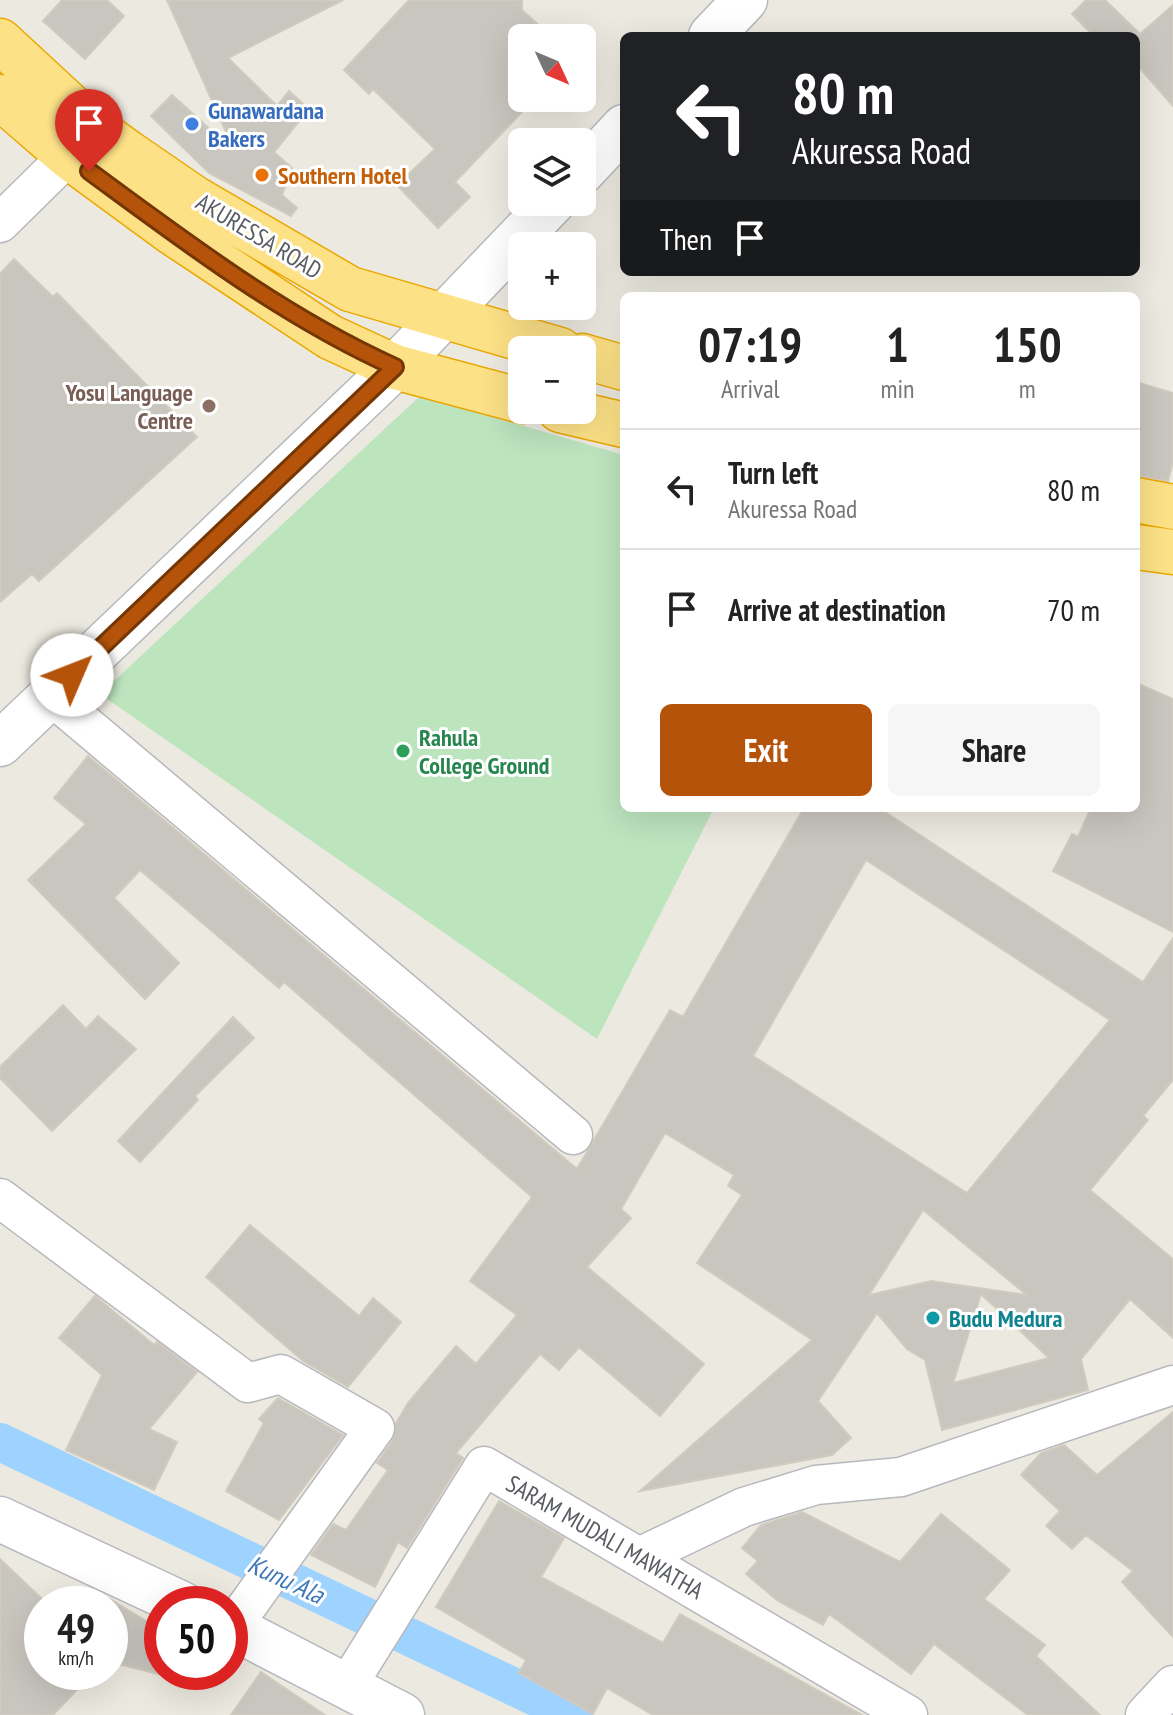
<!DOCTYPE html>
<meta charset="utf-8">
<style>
:root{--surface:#fff;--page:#f6f6f6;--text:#222;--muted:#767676;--line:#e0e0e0;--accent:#b45309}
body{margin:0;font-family:"PT Sans Narrow",sans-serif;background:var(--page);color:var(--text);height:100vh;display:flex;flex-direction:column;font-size:30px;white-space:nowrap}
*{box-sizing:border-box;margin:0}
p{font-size:26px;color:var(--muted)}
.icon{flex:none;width:44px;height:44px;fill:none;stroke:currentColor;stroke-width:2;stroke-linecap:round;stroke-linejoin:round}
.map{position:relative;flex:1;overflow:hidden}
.side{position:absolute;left:620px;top:292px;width:520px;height:520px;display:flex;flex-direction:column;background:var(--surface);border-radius:12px;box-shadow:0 8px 32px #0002}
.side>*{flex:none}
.banner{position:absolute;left:620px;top:32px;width:520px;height:244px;border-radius:12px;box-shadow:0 8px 32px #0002;background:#202124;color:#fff;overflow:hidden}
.needle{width:52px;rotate:134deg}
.controls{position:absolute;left:508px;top:24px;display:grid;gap:16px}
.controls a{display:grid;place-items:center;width:88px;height:88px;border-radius:12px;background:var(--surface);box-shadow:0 8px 32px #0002;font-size:40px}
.speed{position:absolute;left:24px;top:1586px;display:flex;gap:16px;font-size:40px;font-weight:700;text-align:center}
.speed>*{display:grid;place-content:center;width:104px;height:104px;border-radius:50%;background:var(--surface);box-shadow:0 8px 32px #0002;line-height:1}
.speed small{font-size:20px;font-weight:400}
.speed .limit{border:12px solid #d22;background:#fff;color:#111}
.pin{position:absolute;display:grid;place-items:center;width:68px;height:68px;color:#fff;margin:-82px -34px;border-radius:50% 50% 50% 0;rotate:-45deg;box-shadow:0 0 8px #0007}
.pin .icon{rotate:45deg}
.me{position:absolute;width:88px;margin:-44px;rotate:46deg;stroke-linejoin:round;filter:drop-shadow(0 0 6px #0008)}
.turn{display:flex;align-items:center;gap:28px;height:168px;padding:0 40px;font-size:36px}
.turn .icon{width:104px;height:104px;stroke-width:2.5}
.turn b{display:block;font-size:56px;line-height:68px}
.then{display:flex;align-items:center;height:76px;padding:0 40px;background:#0003;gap:16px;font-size:30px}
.eta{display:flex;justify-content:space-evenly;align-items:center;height:136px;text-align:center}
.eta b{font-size:48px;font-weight:700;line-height:56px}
.button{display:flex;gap:16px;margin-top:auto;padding:16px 40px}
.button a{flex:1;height:92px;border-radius:12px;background:var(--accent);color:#fff;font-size:32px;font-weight:700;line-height:92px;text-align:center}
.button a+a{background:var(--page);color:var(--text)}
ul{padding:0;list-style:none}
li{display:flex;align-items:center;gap:24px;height:120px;padding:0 40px;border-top:2px solid var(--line)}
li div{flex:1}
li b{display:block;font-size:30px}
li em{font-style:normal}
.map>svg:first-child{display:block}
.green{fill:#bce4bd}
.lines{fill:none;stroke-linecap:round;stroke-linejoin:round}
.canal{stroke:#9ed2ff;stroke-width:38}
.building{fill:#c9c6bf;stroke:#d1cbbf;stroke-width:2;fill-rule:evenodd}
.street-casing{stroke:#b6b8bd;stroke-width:41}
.secondary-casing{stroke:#b6b9bf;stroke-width:47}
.highway-casing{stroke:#eba701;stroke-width:47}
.street{stroke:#fff;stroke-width:38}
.secondary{stroke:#fff;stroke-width:44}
.highway{stroke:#fce187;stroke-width:44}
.route-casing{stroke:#753606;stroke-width:20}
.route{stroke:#b45309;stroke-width:14}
.shop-dot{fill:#3f7fe0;stroke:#fff;stroke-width:3}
.food-dot{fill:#e8710a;stroke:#fff;stroke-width:3}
.education-dot{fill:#8d6e63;stroke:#fff;stroke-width:3}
.leisure-dot{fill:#2e9e5b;stroke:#fff;stroke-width:3}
.culture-dot{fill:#0f9aa8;stroke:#fff;stroke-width:3}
.labels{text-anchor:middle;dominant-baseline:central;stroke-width:6;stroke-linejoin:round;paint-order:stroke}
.shop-label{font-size:24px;font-weight:bold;fill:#366cbe;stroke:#fff;text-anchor:start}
.food-label{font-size:24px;font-weight:bold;fill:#c56008;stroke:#fff;text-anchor:start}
.street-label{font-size:24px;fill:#595c61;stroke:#fff}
.education-label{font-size:24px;font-weight:bold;fill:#785e54;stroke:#fff;text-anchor:end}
.leisure-label{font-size:24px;font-weight:bold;fill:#27864d;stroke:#fff;text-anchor:start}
.culture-label{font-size:24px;font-weight:bold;fill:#0d838f;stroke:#fff;text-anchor:start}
.water-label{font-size:26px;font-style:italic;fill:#3f78b8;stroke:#fff}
</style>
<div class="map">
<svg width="1173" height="1715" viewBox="0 0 1173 1715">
<rect width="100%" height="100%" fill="#eceae0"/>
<!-- green -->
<path class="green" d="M 420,396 L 624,455 L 624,808 L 714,808 L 597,1039 L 100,694 Z"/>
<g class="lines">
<!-- canal -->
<path class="canal" d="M 0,1442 L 573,1715"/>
</g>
<!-- building -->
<path class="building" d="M 62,0 L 107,0 L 124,16 L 85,59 L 43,21 Z
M 167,0 L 343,0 L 228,58 L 277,106 L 289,91 L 309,109 L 274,152 L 292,168 L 282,195 L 297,208 L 291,216 L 209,173 L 151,116 L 172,95 L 235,152 Z
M 409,0 L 522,0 L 522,10 L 553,38 L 522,38 L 522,112 L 455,182 L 470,197 L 438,228 L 397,185 L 435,149 L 373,89 L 369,94 L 344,70 Z
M 1086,0 L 1105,0 L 1140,34 L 1173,5 L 1173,106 L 1136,64 L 1138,36 L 1094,36 L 1072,14 Z
M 14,259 L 53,297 L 57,293 L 197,437 L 39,581 L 32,574 L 0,602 L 0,274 Z
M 1136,382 L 1173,393 L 1173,462 L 1168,481 L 1136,476 Z
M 1136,683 L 1173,699 L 1173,932 L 1053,871 L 1072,834 L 1078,837 L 1091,808 L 1136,808 Z
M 88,756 L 577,1169 L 670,1010 L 683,1017 L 804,808 L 879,808 L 1143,982 L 1173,938 L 1173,1080 L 1143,1116 L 1148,1120 L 1090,1190 L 1173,1259 L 1173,1338 L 1130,1299 L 1081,1359 L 1088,1390 L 942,1430 L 925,1360 L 907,1349 L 877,1313 L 818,1401 L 851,1438 L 832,1455 L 640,1491 L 812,1340 L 697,1263 L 742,1195 L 728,1186 L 734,1175 L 665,1133 L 621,1209 L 631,1218 L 587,1267 L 704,1364 L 660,1416 L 579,1347 L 559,1370 L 540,1354 L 456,1453 L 463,1458 L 407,1548 L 398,1542 L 375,1587 L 311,1555 L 333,1524 L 346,1530 L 388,1470 L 377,1463 L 393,1440 L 396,1423 L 408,1403 L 456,1346 L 476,1364 L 517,1315 L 470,1281 L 532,1197 L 284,982 L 279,988 L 140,870 L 114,898 L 179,963 L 145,999 L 28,880 L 86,824 L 54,798 ZM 866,860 L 1110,1020 L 967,1193 L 753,1056 ZM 923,1210 L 1027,1295 L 931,1281 L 869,1295 ZM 981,1294 L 1049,1358 L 953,1383 Z
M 63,1005 L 86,1029 L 98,1016 L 136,1049 L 52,1131 L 0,1078 L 0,1067 Z
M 233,1017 L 254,1038 L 195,1096 L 198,1100 L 140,1162 L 118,1141 Z
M 250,1225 L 359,1316 L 373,1298 L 401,1322 L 348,1387 L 303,1361 L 206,1277 Z
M 95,1296 L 154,1345 L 157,1342 L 197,1372 L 149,1429 L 177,1442 L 154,1490 L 66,1450 L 102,1375 L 59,1338 Z
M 278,1398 L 343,1435 L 279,1520 L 226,1491 L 264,1423 L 259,1419 Z
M 1173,1412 L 1173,1637 L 1122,1582 L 1133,1571 L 1086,1535 L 1072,1549 L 1046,1526 L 1060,1511 L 1021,1475 L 1041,1453 L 1064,1445 L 1097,1475 Z
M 499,1501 L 564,1538 L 541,1577 L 663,1643 L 680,1614 L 862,1715 L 653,1715 L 607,1688 L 593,1714 L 519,1673 L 526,1660 L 436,1607 Z
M 802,1512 L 900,1562 L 941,1514 L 1010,1570 L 984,1599 L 1045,1645 L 1036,1656 L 1100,1715 L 1028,1715 L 934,1644 L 911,1674 L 829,1614 L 823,1625 L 778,1601 L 746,1574 L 758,1561 L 742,1548 L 761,1525 Z
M 0,1559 L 42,1599 L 42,1672 L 94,1672 L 53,1715 L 0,1715 Z
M 110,1599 L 148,1622 L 162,1626 L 162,1675 L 110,1662 Z
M 261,1672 L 325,1715 L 231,1715 Z"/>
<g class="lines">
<defs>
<path id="street" d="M 0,223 L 68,156
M 50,695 L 573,1135
M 0,1198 L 248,1383 L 281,1374 L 375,1428 L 232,1627
M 639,1557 L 744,1507 L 816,1485 L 901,1477 L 1173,1385
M 347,1686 L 484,1466 L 908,1715
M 1145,1715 L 1173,1685"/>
<path id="secondary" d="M 711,36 L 745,0
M 582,172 L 624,127
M 0,744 L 395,367 L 553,202
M 0,1519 L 182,1604
M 230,1626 L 402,1715"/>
<path id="highway" d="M 0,41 L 94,128 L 127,152 L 194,198 L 350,289 L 560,350
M 0,97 L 68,156 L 173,233 L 330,337 L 395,367 L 522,401
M 582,356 L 624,368
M 560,410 L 624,425
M 1136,500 L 1173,507
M 1136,547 L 1173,552"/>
</defs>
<!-- street casing -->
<use href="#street" class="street-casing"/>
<!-- secondary casing -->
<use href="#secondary" class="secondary-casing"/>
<!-- highway casing -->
<use href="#highway" class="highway-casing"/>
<!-- street -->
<use href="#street" class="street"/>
<!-- secondary -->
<use href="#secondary" class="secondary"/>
<!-- highway -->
<use href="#highway" class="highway"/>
</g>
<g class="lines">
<defs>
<path id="route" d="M 72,675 L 395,367 C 284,317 187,243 89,171"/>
</defs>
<!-- route casing -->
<use href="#route" class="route-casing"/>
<!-- route -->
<use href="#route" class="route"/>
</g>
<!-- markers -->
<circle class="shop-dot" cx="192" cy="124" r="8"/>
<circle class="food-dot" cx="262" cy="175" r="8"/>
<circle class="education-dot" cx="209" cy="406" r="8"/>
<circle class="leisure-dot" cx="403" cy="751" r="8"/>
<circle class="culture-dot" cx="933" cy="1318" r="8"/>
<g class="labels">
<!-- shop labels -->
<g class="shop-label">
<text x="208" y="110">Gunawardana<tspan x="208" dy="28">Bakers</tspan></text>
</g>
<!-- food labels -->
<g class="food-label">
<text x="278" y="175">Southern Hotel</text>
</g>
<!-- street labels -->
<g class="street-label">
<text transform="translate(259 236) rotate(31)">AKURESSA ROAD</text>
<text transform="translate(605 1537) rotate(30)">SARAM MUDALI MAWATHA</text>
</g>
<!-- education labels -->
<g class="education-label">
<text x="193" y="392">Yosu Language<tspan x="193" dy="28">Centre</tspan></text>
</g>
<!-- leisure labels -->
<g class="leisure-label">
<text x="419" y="737">Rahula<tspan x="419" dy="28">College Ground</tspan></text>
</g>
<!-- culture labels -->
<g class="culture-label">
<text x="949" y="1318">Budu Medura</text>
</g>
<!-- water labels -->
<g class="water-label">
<text transform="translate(286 1579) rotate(25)">Kunu Ala</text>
</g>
</g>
</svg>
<div class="controls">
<a><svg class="needle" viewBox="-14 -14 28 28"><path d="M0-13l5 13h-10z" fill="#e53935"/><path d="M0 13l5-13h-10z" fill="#767676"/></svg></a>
<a><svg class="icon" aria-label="layers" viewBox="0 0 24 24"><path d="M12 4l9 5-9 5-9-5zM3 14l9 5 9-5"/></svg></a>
<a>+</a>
<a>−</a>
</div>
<div class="speed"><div>49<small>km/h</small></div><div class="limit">50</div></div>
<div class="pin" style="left:89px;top:171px;background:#d93025"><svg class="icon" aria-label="arrive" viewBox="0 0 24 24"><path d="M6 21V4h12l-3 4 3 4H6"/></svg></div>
<svg class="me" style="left:72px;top:675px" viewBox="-20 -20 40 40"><circle r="19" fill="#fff"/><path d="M0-13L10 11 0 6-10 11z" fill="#b45309"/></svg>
<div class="banner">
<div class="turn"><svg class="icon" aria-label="left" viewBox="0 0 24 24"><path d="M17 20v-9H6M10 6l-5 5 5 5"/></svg><div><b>80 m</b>Akuressa Road</div></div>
<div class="then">Then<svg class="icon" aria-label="arrive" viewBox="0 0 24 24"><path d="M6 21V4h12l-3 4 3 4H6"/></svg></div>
</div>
<section class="side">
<div class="eta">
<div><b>07:19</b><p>Arrival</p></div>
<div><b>1</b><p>min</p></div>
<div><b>150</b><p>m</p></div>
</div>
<ul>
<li><svg class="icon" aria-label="left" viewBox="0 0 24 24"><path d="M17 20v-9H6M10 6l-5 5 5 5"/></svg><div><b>Turn left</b><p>Akuressa Road</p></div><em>80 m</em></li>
<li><svg class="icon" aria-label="arrive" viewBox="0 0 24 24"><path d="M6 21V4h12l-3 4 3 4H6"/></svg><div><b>Arrive at destination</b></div><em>70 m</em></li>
</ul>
<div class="button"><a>Exit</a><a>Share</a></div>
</section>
</div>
